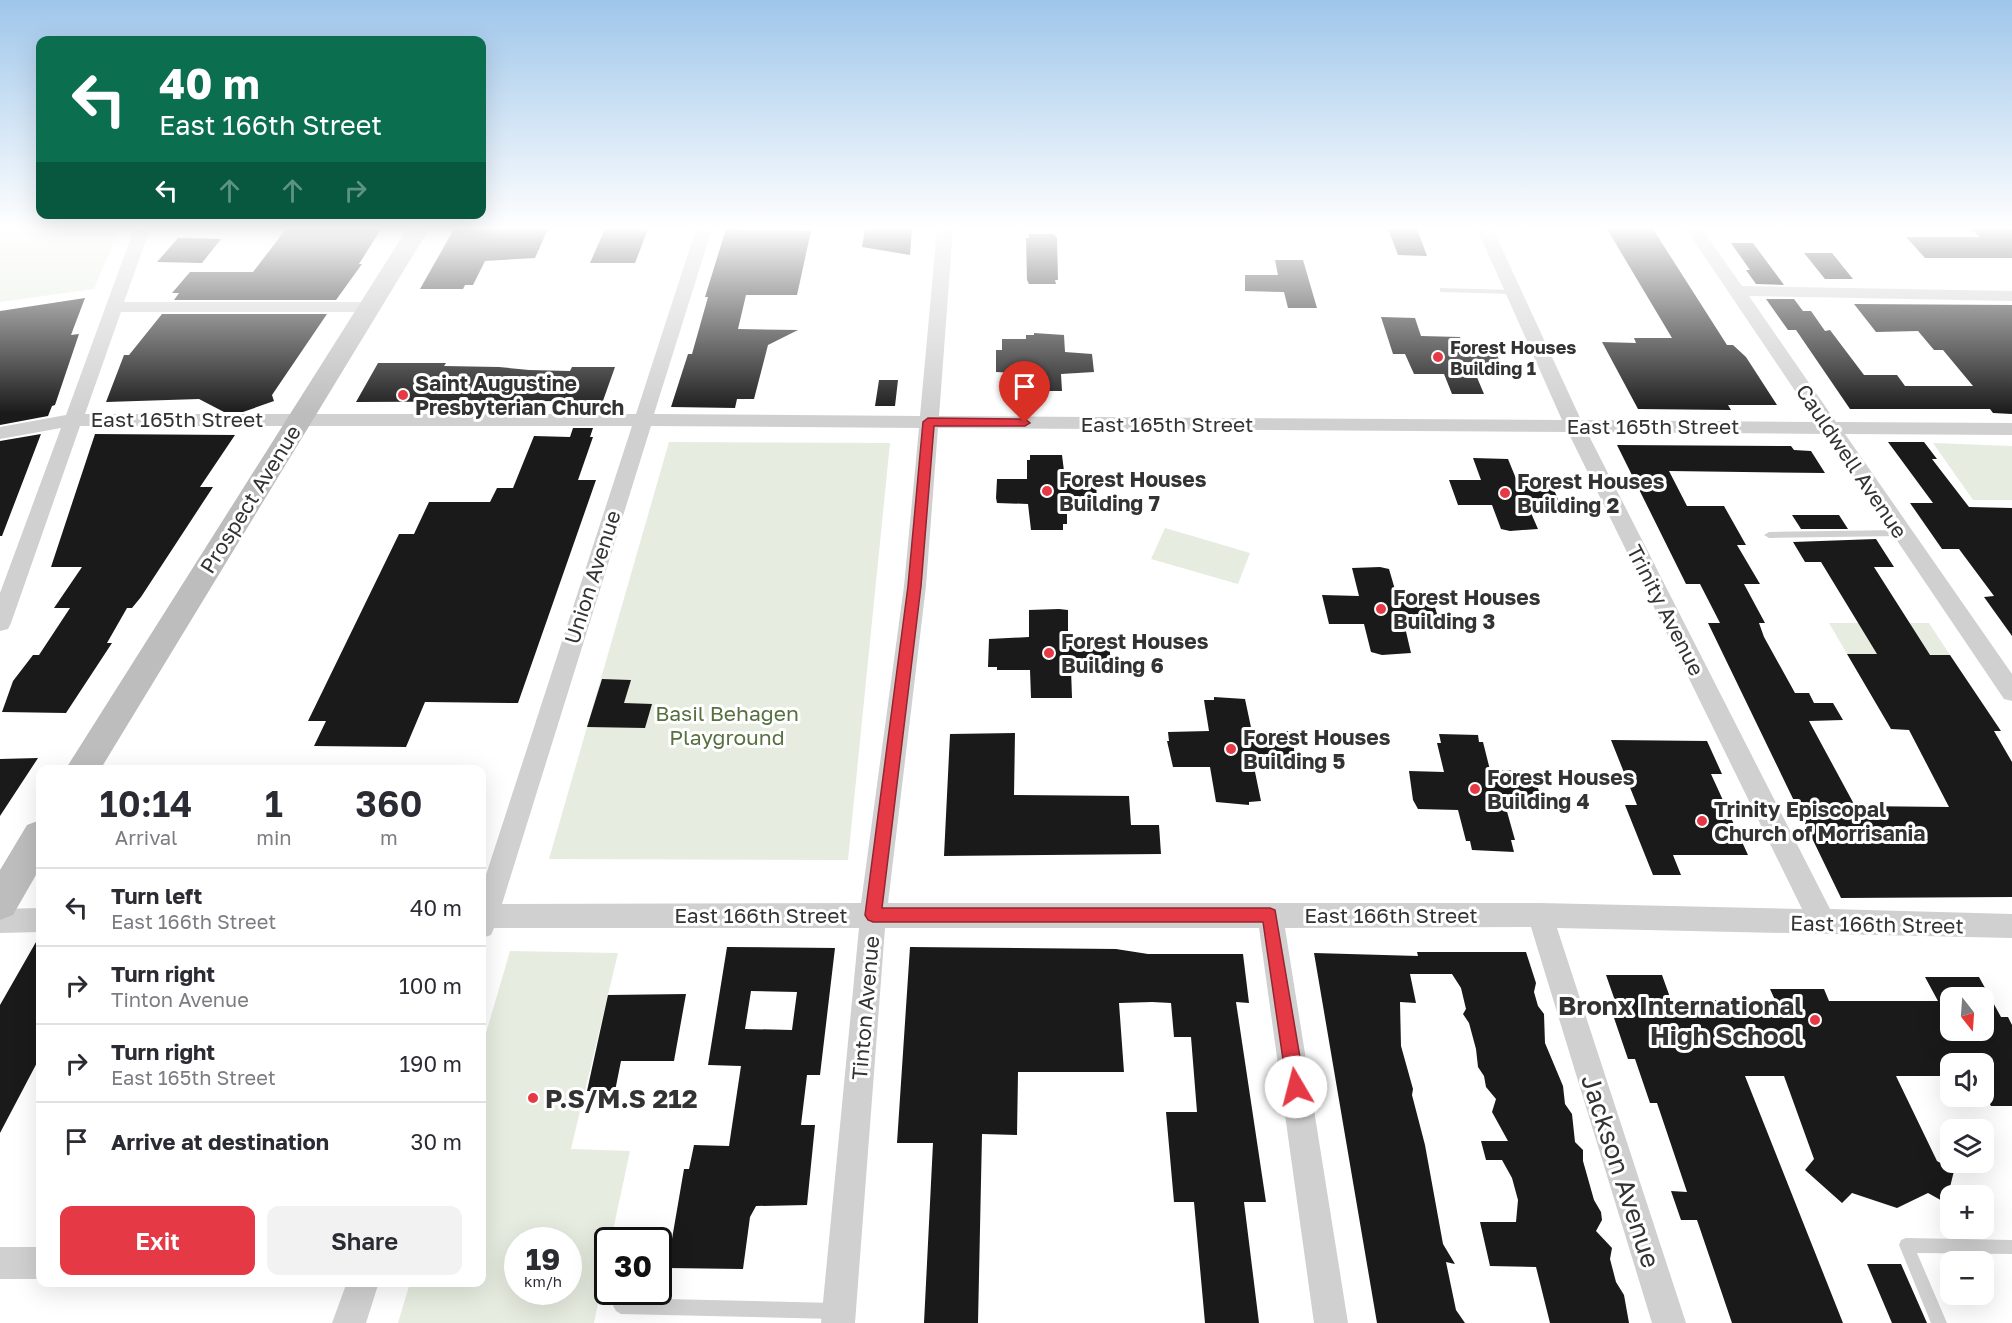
<!DOCTYPE html>
<meta charset="utf-8">
<style>
:root{--surface:#fff;--page:#f2f2f3;--text:#2b2b33;--muted:#7c7c81;--line:#e1e1e2;--accent:#e63946}
body{margin:0;font-family:"Golos Text",sans-serif;background:var(--page);color:var(--text);height:100vh;display:flex;flex-direction:column;font-size:22px;white-space:nowrap}
*{box-sizing:border-box;margin:0}
p{font-size:20px;color:var(--muted)}
.icon{flex:none;width:33px;height:33px;fill:none;stroke:currentColor;stroke-width:2;stroke-linecap:round;stroke-linejoin:round}
.map{position:relative;flex:1;overflow:hidden}
.side{position:absolute;left:36px;top:765px;width:450px;height:522px;display:flex;flex-direction:column;background:var(--surface);border-radius:12px;box-shadow:0 6px 24px #0002}
.side>*{flex:none}
.banner{position:absolute;left:36px;top:36px;width:450px;height:183px;border-radius:12px;box-shadow:0 6px 24px #0002;background:#0b6e4f;color:#fff;overflow:hidden}
.needle{width:39px;rotate:163deg}
.controls{position:absolute;left:1940px;top:987px;display:grid;gap:12px}
.controls a{display:grid;place-items:center;width:54px;height:54px;border-radius:12px;background:var(--surface);box-shadow:0 6px 24px #0002;font-size:30px}
.speed{position:absolute;left:504px;top:1227px;display:flex;gap:12px;font-size:30px;font-weight:700;text-align:center}
.speed>*{display:grid;place-content:center;width:78px;height:78px;border-radius:50%;background:var(--surface);box-shadow:0 6px 24px #0002;line-height:1}
.speed small{font-size:15px;font-weight:400}
.speed .limit{border:3px solid #111;border-radius:9px;background:#fff;color:#111}
.pin{position:absolute;display:grid;place-items:center;width:51px;height:51px;color:#fff;margin:-62px -26px;border-radius:50% 50% 50% 0;rotate:-45deg;box-shadow:0 0 6px #0007}
.pin .icon{rotate:45deg}
.me{position:absolute;width:66px;margin:-33px;rotate:352deg;stroke-linejoin:round;filter:drop-shadow(0 0 4px #0008)}
.turn{display:flex;align-items:center;gap:21px;height:126px;padding:0 24px;font-size:27px}
.turn .icon{width:78px;height:78px;stroke-width:2.5}
.turn b{display:block;font-size:42px;line-height:51px}
.lanes{display:flex;align-items:center;height:57px;padding:0 24px;background:#0003;justify-content:center;gap:30px;direction:ltr}
.lanes .off{opacity:.35}
.eta{display:flex;justify-content:space-evenly;align-items:center;height:102px;text-align:center}
.eta b{font-size:36px;font-weight:600;line-height:42px}
.button{display:flex;gap:12px;margin-top:auto;padding:12px 24px}
.button a{flex:1;height:69px;border-radius:12px;background:var(--accent);color:#fff;font-size:24px;font-weight:600;line-height:69px;text-align:center}
.button a+a{background:var(--page);color:var(--text)}
ul{padding:0;list-style:none}
li{display:flex;align-items:center;gap:18px;height:78px;padding:0 24px;border-top:2px solid var(--line)}
li div{flex:1}
li b{display:block;font-size:22px}
li em{font-style:normal}
.map>svg:first-child{display:block}
.green{fill:#e6ecdf;fill-rule:evenodd}
.building{fill:#1a1a1a;fill-rule:evenodd}
.lines{fill:none;stroke-linecap:round;stroke-linejoin:round}
.lane{fill:#d0d0d0;fill-rule:evenodd}
.street{fill:#d0d0d0;fill-rule:evenodd}
.secondary{fill:#bdbdbd;fill-rule:evenodd}
.route{fill:#e63946;stroke:#96252e;stroke-width:1.5}
.poi-dot{fill:#e63946;stroke:#fff;stroke-width:2}
.labels{text-anchor:middle;dominant-baseline:central;stroke-width:6;stroke-linejoin:round;paint-order:stroke}
.far-poi-label{font-size:18px;font-weight:bold;fill:#333;stroke:#fff;text-anchor:start}
.poi-label{font-size:21px;font-weight:bold;fill:#333;stroke:#fff;text-anchor:start}
.street-label{font-size:21px;fill:#333;stroke:#fff}
.park-label{font-size:21px;fill:#56703f;stroke:#fff}
.near-poi-label{font-size:26px;font-weight:bold;fill:#333;stroke:#fff;text-anchor:end}
.near-street-label{font-size:26px;fill:#333;stroke:#fff}
</style>
<div class="map">
<svg width="2012" height="1323" viewBox="0 0 2012 1323">
<rect width="100%" height="100%" fill="#fff"/>
<!-- green -->
<path class="green" d="M 0,229 L 119,229 L 94,289 L 0,302 Z
M 669,442 L 890,443 L 848,860 L 549,859 Z
M 1933,443 L 2012,446 L 2012,500 L 1973,500 Z
M 1165,528 L 1250,553 L 1238,584 L 1151,559 Z
M 1829,623 L 1929,623 L 1950,655 L 1847,654 Z
M 510,951 L 618,953 L 571,1149 L 630,1151 L 611,1240 L 608,1240 L 607,1259 L 594,1323 L 398,1323 L 410,1283 L 482,1282 L 482,1047 ZM 518,1240 L 568,1240 L 568,1292 L 518,1292 Z"/>
<!-- building -->
<path class="building" d="M 286,229 L 381,229 L 359,264 L 362,264 L 336,300 L 174,300 L 179,293 L 172,293 L 190,272 L 253,272 Z
M 454,229 L 548,229 L 535,258 L 485,261 L 473,285 L 465,285 L 463,289 L 420,289 Z
M 605,229 L 648,229 L 635,263 L 590,263 Z
M 726,229 L 811,231 L 797,295 L 746,295 L 738,329 L 798,330 L 768,345 L 754,399 L 737,399 L 735,408 L 671,407 L 688,354 L 692,354 L 708,297 L 705,297 Z
M 865,229 L 912,229 L 910,255 L 862,247 Z
M 1388,229 L 1417,229 L 1427,256 L 1398,255 Z
M 1607,229 L 1653,229 L 1727,345 L 1733,345 L 1746,357 L 1777,405 L 1728,405 L 1731,410 L 1638,409 L 1602,342 L 1636,343 L 1634,338 L 1672,338 Z
M 1971,229 L 2012,229 L 2012,258 L 1925,258 L 1906,237 L 1980,237 Z
M 1029,234 L 1054,234 L 1057,238 L 1058,280 L 1055,280 L 1056,284 L 1029,284 L 1027,280 L 1026,238 L 1029,238 Z
M 178,238 L 221,239 L 202,263 L 157,262 Z
M 1731,243 L 1753,243 L 1784,285 L 1756,284 L 1746,270 L 1750,270 Z
M 1804,253 L 1832,253 L 1853,279 L 1825,279 Z
M 1275,260 L 1303,260 L 1317,308 L 1288,308 L 1284,292 L 1245,291 L 1245,275 L 1278,275 Z
M 85,298 L 71,335 L 79,334 L 55,405 L 52,406 L 48,416 L 0,425 L 0,311 Z
M 1766,299 L 1794,299 L 1803,311 L 1811,311 L 1825,331 L 1830,330 L 1864,375 L 1897,375 L 1905,386 L 1973,386 L 1943,350 L 1934,350 L 1918,331 L 1876,332 L 1854,304 L 2012,305 L 2012,414 L 1993,413 L 1990,409 L 1850,409 L 1796,330 L 1788,330 Z
M 162,314 L 327,314 L 272,395 L 274,401 L 243,412 L 224,412 L 199,399 L 106,402 L 124,355 L 129,355 Z
M 1381,317 L 1415,318 L 1421,336 L 1460,337 L 1468,355 L 1497,355 L 1506,375 L 1476,375 L 1484,394 L 1452,394 L 1444,374 L 1414,374 L 1405,354 L 1393,354 Z
M 1034,333 L 1064,335 L 1065,352 L 1092,354 L 1094,372 L 1061,374 L 1062,391 L 1030,391 L 1029,374 L 996,372 L 996,350 L 1002,350 L 1002,339 L 1026,339 L 1026,335 L 1034,335 Z
M 378,363 L 446,363 L 444,366 L 499,367 L 529,370 L 570,371 L 572,367 L 615,367 L 599,412 L 579,412 L 583,401 L 356,402 Z
M 879,380 L 898,380 L 895,406 L 875,406 Z
M 573,428 L 593,428 L 590,437 L 593,437 L 578,480 L 596,480 L 518,703 L 425,702 L 406,747 L 314,746 L 326,721 L 308,721 L 399,534 L 414,534 L 429,502 L 490,502 L 497,488 L 513,488 L 534,436 L 570,437 Z
M 41,434 L 2,536 L 0,536 L 0,441 Z
M 95,434 L 235,435 L 200,487 L 213,487 L 141,597 L 132,608 L 127,608 L 107,643 L 112,643 L 66,713 L 2,712 L 13,681 L 33,655 L 39,655 L 70,608 L 54,608 L 82,567 L 51,567 Z
M 1888,442 L 1924,442 L 1937,459 L 1932,459 L 1969,507 L 2012,508 L 2012,636 L 1984,597 L 1994,596 L 1959,549 L 1942,549 L 1910,503 L 1933,503 Z
M 1617,445 L 1791,446 L 1794,450 L 1811,451 L 1825,473 L 1669,471 L 1687,506 L 1724,506 L 1746,545 L 1737,545 L 1760,584 L 1744,584 L 1765,623 L 1759,623 L 1764,637 L 1795,693 L 1809,693 L 1814,703 L 1833,703 L 1843,720 L 1809,721 L 1855,806 L 1949,807 L 1909,730 L 1891,729 L 1847,654 L 1877,654 L 1821,562 L 1805,562 L 1793,542 L 1876,539 L 1894,567 L 1874,567 L 1930,655 L 1950,655 L 2001,731 L 1994,731 L 2012,762 L 2012,897 L 1841,898 L 1708,623 L 1720,623 L 1700,584 L 1686,584 Z
M 1030,455 L 1062,455 L 1065,479 L 1096,479 L 1097,503 L 1067,503 L 1067,524 L 1063,524 L 1063,530 L 1031,530 L 1028,504 L 997,503 L 996,498 L 997,479 L 1027,479 L 1027,460 L 1030,460 Z
M 1473,458 L 1508,459 L 1517,481 L 1550,481 L 1561,506 L 1528,506 L 1538,529 L 1510,531 L 1501,529 L 1492,505 L 1458,505 L 1449,480 L 1481,480 Z
M 1792,515 L 1839,515 L 1848,529 L 1801,529 Z
M 1380,567 L 1389,569 L 1396,593 L 1431,594 L 1440,624 L 1404,623 L 1411,653 L 1382,655 L 1371,652 L 1364,624 L 1329,624 L 1322,595 L 1359,596 L 1352,568 Z
M 1059,609 L 1068,610 L 1068,637 L 1100,637 L 1101,639 L 1109,639 L 1111,667 L 1071,669 L 1072,698 L 1031,698 L 1030,670 L 997,670 L 997,667 L 988,667 L 989,639 L 1029,637 L 1029,610 Z
M 602,679 L 631,680 L 624,703 L 652,704 L 645,728 L 587,727 Z
M 1214,697 L 1245,699 L 1252,732 L 1288,731 L 1290,740 L 1293,740 L 1296,767 L 1254,767 L 1261,801 L 1249,802 L 1249,805 L 1216,802 L 1210,767 L 1173,767 L 1167,741 L 1169,741 L 1168,732 L 1209,731 L 1204,700 L 1214,700 Z
M 1015,733 L 1014,795 L 1129,796 L 1131,825 L 1159,825 L 1161,854 L 944,856 L 950,734 Z
M 1439,734 L 1478,735 L 1479,742 L 1483,742 L 1490,770 L 1530,771 L 1533,779 L 1536,779 L 1543,809 L 1506,808 L 1515,840 L 1511,840 L 1514,852 L 1472,850 L 1470,841 L 1466,841 L 1458,810 L 1418,809 L 1413,800 L 1409,771 L 1444,772 L 1437,743 L 1441,743 Z
M 1611,740 L 1707,741 L 1722,774 L 1711,774 L 1748,855 L 1673,855 L 1681,875 L 1653,875 L 1625,805 L 1637,805 Z
M 38,758 L 0,816 L 0,759 Z
M 40,935 L 40,1057 L 0,1133 L 0,1005 Z
M 727,947 L 835,948 L 820,1075 L 807,1075 L 801,1125 L 815,1125 L 807,1205 L 756,1206 L 750,1217 L 743,1269 L 667,1268 L 684,1169 L 689,1169 L 694,1145 L 729,1146 L 741,1066 L 708,1065 ZM 751,991 L 797,992 L 792,1030 L 745,1029 Z
M 910,947 L 1116,949 L 1148,954 L 1243,954 L 1249,1003 L 1236,1002 L 1266,1202 L 1244,1202 L 1259,1323 L 1205,1323 L 1194,1202 L 1174,1202 L 1166,1112 L 1197,1112 L 1191,1037 L 1174,1037 L 1171,1003 L 1152,1002 L 1119,1003 L 1124,1072 L 1018,1072 L 1017,1135 L 982,1134 L 978,1323 L 924,1323 L 933,1143 L 897,1143 Z
M 1417,952 L 1526,952 L 1536,983 L 1534,992 L 1538,1006 L 1544,1014 L 1545,1043 L 1563,1086 L 1565,1104 L 1572,1114 L 1575,1142 L 1583,1150 L 1583,1161 L 1594,1200 L 1601,1212 L 1602,1220 L 1596,1231 L 1612,1248 L 1610,1259 L 1616,1282 L 1624,1295 L 1629,1323 L 1550,1323 L 1536,1267 L 1490,1266 L 1480,1222 L 1516,1222 L 1518,1200 L 1512,1178 L 1502,1160 L 1486,1160 L 1481,1141 L 1508,1141 L 1492,1112 L 1496,1099 L 1486,1087 L 1484,1076 L 1478,1067 L 1476,1049 L 1469,1023 L 1463,1014 L 1466,1009 L 1461,988 L 1452,974 L 1410,974 L 1416,1003 L 1400,1002 L 1401,1046 L 1413,1089 L 1412,1095 L 1425,1145 L 1443,1244 L 1455,1264 L 1446,1262 L 1456,1310 L 1465,1323 L 1377,1323 L 1314,953 L 1418,956 Z
M 1606,975 L 1662,975 L 1671,1000 L 1775,1000 L 1770,989 L 1824,989 L 1829,1001 L 1938,1001 L 1925,977 L 1979,977 L 2001,1017 L 2008,1017 L 2012,1025 L 2012,1106 L 1991,1106 L 1983,1091 L 1983,1064 L 1950,1064 L 1950,1076 L 1896,1076 L 1937,1161 L 1954,1171 L 1946,1203 L 1928,1193 L 1897,1208 L 1852,1193 L 1842,1203 L 1805,1170 L 1814,1159 L 1784,1076 L 1745,1076 L 1843,1323 L 1732,1323 L 1697,1220 L 1681,1220 L 1671,1191 L 1687,1192 L 1657,1103 L 1650,1103 L 1635,1059 L 1628,1059 L 1613,1015 L 1620,1015 ZM 1950,998 L 1983,998 L 1983,1030 L 1950,1030 Z
M 686,994 L 674,1061 L 621,1061 L 615,1091 L 587,1091 L 608,995 Z
M 1867,1264 L 1901,1264 L 1927,1323 L 1892,1323 Z"/>
<g class="lines">
<!-- lane -->
<path class="lane" d="M 1440,288 L 1513,290 L 1517,292 L 1513,294 L 1443,292 L 1440,292 Z
M 1900,530 L 1905,533 L 1900,536 L 1769,538 L 1764,535 L 1769,532 Z
M 1906,1238 L 2012,1240 L 2012,1254 L 1917,1253 L 1947,1323 L 1931,1323 L 1899,1245 L 1901,1240 Z
M 621,1298 L 835,1303 L 840,1306 L 843,1311 L 840,1316 L 835,1319 L 621,1314 L 616,1311 L 613,1306 L 616,1301 Z"/>
<!-- street -->
<path class="street" d="M 134,229 L 150,229 L 124,302 L 370,302 L 378,307 L 370,312 L 121,312 L 85,414 L 636,414 L 696,229 L 712,229 L 654,414 L 920,416 L 937,229 L 953,229 L 939,416 L 1562,420 L 1477,229 L 1493,229 L 1581,420 L 1816,422 L 1686,229 L 1702,229 L 1742,286 L 2012,291 L 2012,301 L 1749,296 L 1836,422 L 2012,423 L 2012,435 L 1845,434 L 2012,674 L 2012,701 L 2004,699 L 1825,434 L 1587,432 L 1830,909 L 2012,914 L 2012,938 L 1557,928 L 1686,1323 L 1652,1323 L 1531,927 L 1285,928 L 1348,1323 L 1314,1323 L 1259,928 L 885,928 L 855,1323 L 821,1323 L 859,928 L 494,928 L 491,935 L 482,938 L 482,887 L 632,426 L 80,426 L 11,623 L 8,629 L 0,631 L 0,593 L 61,428 L 0,439 L 0,427 L 66,415 ZM 651,426 L 919,428 L 904,586 L 861,903 L 502,904 ZM 938,428 L 1568,432 L 1802,909 L 1540,903 L 888,903 L 926,586 Z
M 40,908 L 40,932 L 0,933 L 0,909 Z
M 0,1247 L 40,1247 L 40,1279 L 0,1279 Z
M 347,1282 L 379,1282 L 366,1323 L 332,1323 Z"/>
<!-- secondary -->
<path class="secondary" d="M 407,229 L 429,229 L 100,770 L 65,770 Z
M 40,820 L 40,868 L 13,915 L 0,920 L 0,870 L 27,825 Z"/>
</g>
<!-- sky -->
<linearGradient id="sky" x2="0" y2="1"><stop stop-color="#9ec6ea"/><stop offset="0.55" stop-color="#fff"/><stop offset="1" stop-color="#fff" stop-opacity="0"/></linearGradient>
<rect width="2012" height="414" fill="url(#sky)"/>
<!-- route -->
<path class="route" d="M 928,418 L 1025,419 L 1030,423 L 1025,426 L 934,426 L 921,586 L 882,908 L 1270,908 L 1275,910 L 1305,1087 L 1302,1093 L 1296,1095 L 1289,1093 L 1287,1087 L 1263,922 L 873,922 L 868,920 L 865,915 L 908,586 L 923,422 Z"/>
<!-- markers -->
<g class="poi-dot">
<circle cx="1438" cy="357" r="6"/>
<circle cx="403" cy="395" r="6"/>
<circle cx="1047" cy="491" r="6"/>
<circle cx="1505" cy="493" r="6"/>
<circle cx="1381" cy="609" r="6"/>
<circle cx="1049" cy="653" r="6"/>
<circle cx="1231" cy="749" r="6"/>
<circle cx="1475" cy="789" r="6"/>
<circle cx="1702" cy="821" r="6"/>
<circle cx="1815" cy="1020" r="6"/>
<circle cx="533" cy="1098" r="6"/>
</g>
<g class="labels">
<!-- far-poi labels -->
<g class="far-poi-label">
<text x="1450" y="347">Forest Houses<tspan x="1450" dy="21">Building 1</tspan></text>
</g>
<!-- poi labels -->
<g class="poi-label">
<text x="415" y="383">Saint Augustine<tspan x="415" dy="24">Presbyterian Church</tspan></text>
<text x="1059" y="479">Forest Houses<tspan x="1059" dy="24">Building 7</tspan></text>
<text x="1517" y="481">Forest Houses<tspan x="1517" dy="24">Building 2</tspan></text>
<text x="1393" y="597">Forest Houses<tspan x="1393" dy="24">Building 3</tspan></text>
<text x="1061" y="641">Forest Houses<tspan x="1061" dy="24">Building 6</tspan></text>
<text x="1243" y="737">Forest Houses<tspan x="1243" dy="24">Building 5</tspan></text>
<text x="1487" y="777">Forest Houses<tspan x="1487" dy="24">Building 4</tspan></text>
<text x="1714" y="809">Trinity Episcopal<tspan x="1714" dy="24">Church of Morrisania</tspan></text>
</g>
<!-- street labels -->
<g class="street-label">
<text x="177" y="419">East 165th Street</text>
<text x="1167" y="424">East 165th Street</text>
<text x="1653" y="426">East 165th Street</text>
<text transform="translate(1852 461) rotate(56)">Cauldwell Avenue</text>
<text transform="translate(250 499) rotate(-58)">Prospect Avenue</text>
<text transform="translate(592 577) rotate(-72)">Union Avenue</text>
<text transform="translate(1666 610) rotate(63)">Trinity Avenue</text>
<text x="761" y="915">East 166th Street</text>
<text x="1391" y="915">East 166th Street</text>
<text transform="translate(1877 924) rotate(1)">East 166th Street</text>
<text transform="translate(865 1008) rotate(-85)">Tinton Avenue</text>
</g>
<!-- park labels -->
<g class="park-label">
<text x="727" y="713">Basil Behagen<tspan x="727" dy="24">Playground</tspan></text>
</g>
<!-- near-poi labels -->
<g class="near-poi-label">
<text x="1803" y="1005">Bronx International<tspan x="1803" dy="30">High School</tspan></text>
<text x="545" y="1098" text-anchor="start">P.S/M.S 212</text>
</g>
<!-- near-street labels -->
<g class="near-street-label">
<text transform="translate(1621 1171) rotate(72)">Jackson Avenue</text>
</g>
</g>
</svg>
<div class="controls">
<a><svg class="needle" viewBox="-14 -14 28 28"><path d="M0-13l5 13h-10z" fill="#e53935"/><path d="M0 13l5-13h-10z" fill="#7c7c81"/></svg></a>
<a><svg class="icon" aria-label="sound" viewBox="0 0 24 24"><path d="M4 9h4l5-4v14l-5-4H4zM17 9q2 3 0 6"/></svg></a>
<a><svg class="icon" aria-label="layers" viewBox="0 0 24 24"><path d="M12 4l9 5-9 5-9-5zM3 14l9 5 9-5"/></svg></a>
<a>+</a>
<a>−</a>
</div>
<div class="speed"><div>19<small>km/h</small></div><div class="limit">30</div></div>
<div class="pin" style="left:1025px;top:423px;background:#d93025"><svg class="icon" aria-label="arrive" viewBox="0 0 24 24"><path d="M6 21V4h12l-3 4 3 4H6"/></svg></div>
<svg class="me" style="left:1296px;top:1087px" viewBox="-20 -20 40 40"><circle r="19" fill="#fff"/><path d="M0-13L10 11 0 6-10 11z" fill="#e63946"/></svg>
<div class="banner">
<div class="turn"><svg class="icon" aria-label="left" viewBox="0 0 24 24"><path d="M17 20v-9H6M10 6l-5 5 5 5"/></svg><div><b>40 m</b>East 166th Street</div></div>
<div class="lanes"><svg class="icon" aria-label="left" viewBox="0 0 24 24"><path d="M17 20v-9H6M10 6l-5 5 5 5"/></svg><svg class="icon off" aria-label="ahead" viewBox="0 0 24 24"><path d="M12 20V5M6 11l6-6 6 6"/></svg><svg class="icon off" aria-label="ahead" viewBox="0 0 24 24"><path d="M12 20V5M6 11l6-6 6 6"/></svg><svg class="icon off" aria-label="right" viewBox="0 0 24 24"><path d="M7 20v-9h11M14 6l5 5-5 5"/></svg></div>
</div>
<section class="side">
<div class="eta">
<div><b>10:14</b><p>Arrival</p></div>
<div><b>1</b><p>min</p></div>
<div><b>360</b><p>m</p></div>
</div>
<ul>
<li><svg class="icon" aria-label="left" viewBox="0 0 24 24"><path d="M17 20v-9H6M10 6l-5 5 5 5"/></svg><div><b>Turn left</b><p>East 166th Street</p></div><em>40 m</em></li>
<li><svg class="icon" aria-label="right" viewBox="0 0 24 24"><path d="M7 20v-9h11M14 6l5 5-5 5"/></svg><div><b>Turn right</b><p>Tinton Avenue</p></div><em>100 m</em></li>
<li><svg class="icon" aria-label="right" viewBox="0 0 24 24"><path d="M7 20v-9h11M14 6l5 5-5 5"/></svg><div><b>Turn right</b><p>East 165th Street</p></div><em>190 m</em></li>
<li><svg class="icon" aria-label="arrive" viewBox="0 0 24 24"><path d="M6 21V4h12l-3 4 3 4H6"/></svg><div><b>Arrive at destination</b></div><em>30 m</em></li>
</ul>
<div class="button"><a>Exit</a><a>Share</a></div>
</section>
</div>
